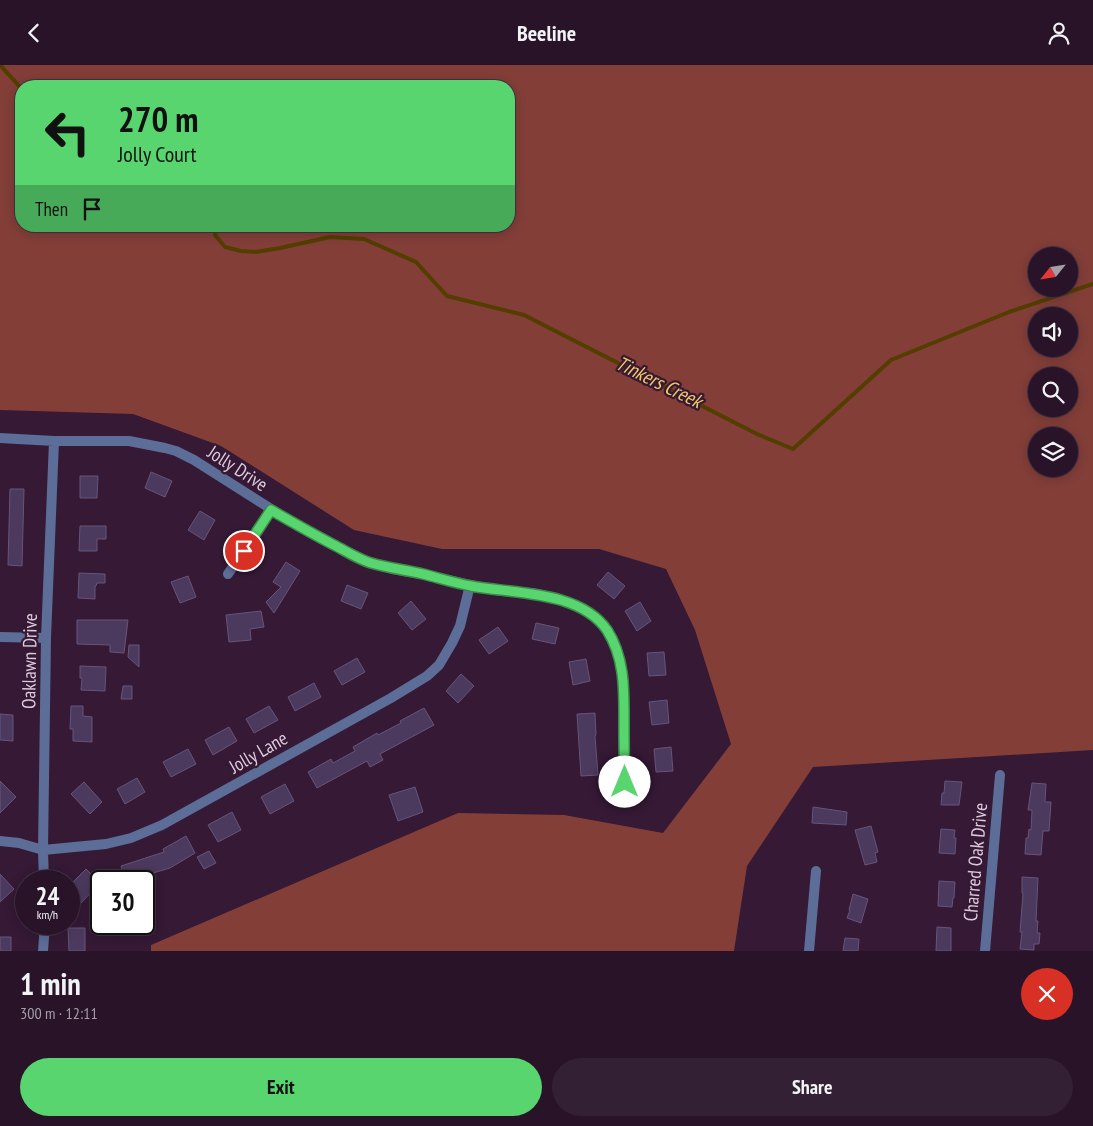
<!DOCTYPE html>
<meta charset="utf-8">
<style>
:root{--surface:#281328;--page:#342034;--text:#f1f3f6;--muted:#a59ea8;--line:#443245;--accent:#59d56f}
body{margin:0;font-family:"PT Sans Narrow",sans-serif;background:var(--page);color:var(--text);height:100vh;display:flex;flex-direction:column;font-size:19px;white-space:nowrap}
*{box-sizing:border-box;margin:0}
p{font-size:16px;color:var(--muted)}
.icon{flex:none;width:28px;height:28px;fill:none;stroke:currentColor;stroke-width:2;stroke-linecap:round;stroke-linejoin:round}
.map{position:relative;height:886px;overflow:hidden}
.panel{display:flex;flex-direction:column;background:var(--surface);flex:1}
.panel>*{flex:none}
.top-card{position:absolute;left:15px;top:15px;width:500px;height:152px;border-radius:20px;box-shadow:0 2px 12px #0003,0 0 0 1px var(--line);background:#59d56f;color:#111;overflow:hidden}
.needle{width:32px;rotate:240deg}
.fabs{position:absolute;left:1028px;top:182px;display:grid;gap:10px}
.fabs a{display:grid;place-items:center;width:50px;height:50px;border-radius:50%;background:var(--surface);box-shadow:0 2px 12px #0003,0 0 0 1px var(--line);font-size:25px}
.speed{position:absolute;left:15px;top:805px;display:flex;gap:10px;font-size:25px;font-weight:700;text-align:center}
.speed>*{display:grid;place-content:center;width:65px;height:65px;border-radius:50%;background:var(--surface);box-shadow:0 2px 12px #0003,0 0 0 1px var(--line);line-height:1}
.speed small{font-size:12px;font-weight:400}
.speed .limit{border:2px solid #111;border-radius:8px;background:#fff;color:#111}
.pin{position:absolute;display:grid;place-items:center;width:42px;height:42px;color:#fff;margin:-21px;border:2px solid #fff;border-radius:50%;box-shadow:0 1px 5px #0007}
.me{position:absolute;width:55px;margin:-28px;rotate:0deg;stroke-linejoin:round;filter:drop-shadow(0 0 4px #0008)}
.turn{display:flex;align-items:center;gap:18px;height:105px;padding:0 20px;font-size:22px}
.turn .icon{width:65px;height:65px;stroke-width:2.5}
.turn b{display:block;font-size:35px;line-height:42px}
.then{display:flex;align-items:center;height:48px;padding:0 20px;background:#0003;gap:10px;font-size:19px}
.round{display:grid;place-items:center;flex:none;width:52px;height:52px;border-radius:26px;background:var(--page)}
.summary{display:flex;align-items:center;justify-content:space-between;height:85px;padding:0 20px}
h1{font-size:30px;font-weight:700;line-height:38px}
.cta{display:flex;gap:10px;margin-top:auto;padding:10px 20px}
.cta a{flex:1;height:58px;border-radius:30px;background:var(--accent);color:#111;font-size:20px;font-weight:700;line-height:58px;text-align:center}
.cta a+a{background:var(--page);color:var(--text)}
header{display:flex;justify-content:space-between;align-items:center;height:65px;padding:0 20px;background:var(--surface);font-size:22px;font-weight:700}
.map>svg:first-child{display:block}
.forest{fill:#833e38;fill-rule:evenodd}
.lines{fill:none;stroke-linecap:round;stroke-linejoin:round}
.stream{stroke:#533e00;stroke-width:4}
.building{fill:#4c3a5e;stroke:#67547a}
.street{stroke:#5c6d98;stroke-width:10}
.route-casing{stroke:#3a8a48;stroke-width:12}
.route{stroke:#59d56f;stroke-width:9}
.labels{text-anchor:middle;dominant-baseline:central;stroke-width:4.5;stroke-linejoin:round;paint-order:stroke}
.street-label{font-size:19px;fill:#ddcbdc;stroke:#351935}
.water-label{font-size:20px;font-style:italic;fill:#f0c764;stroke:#351935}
</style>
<header><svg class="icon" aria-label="back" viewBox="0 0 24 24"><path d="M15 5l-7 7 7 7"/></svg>Beeline<svg class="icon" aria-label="person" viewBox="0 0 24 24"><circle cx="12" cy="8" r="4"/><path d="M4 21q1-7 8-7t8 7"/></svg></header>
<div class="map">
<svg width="1093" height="886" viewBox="0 0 1093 886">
<rect width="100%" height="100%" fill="#351935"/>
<!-- forest -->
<path class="forest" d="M 0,0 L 1093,0 L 1093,685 L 813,702 L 747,801 L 734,886 L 151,886 L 151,880 L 458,748 L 564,750 L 663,768 L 731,679 L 695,565 L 666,504 L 599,484 L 442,484 L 354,465 L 221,381 L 133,349 L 0,345 ZM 21,21 L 509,21 L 509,161 L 21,161 ZM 1036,191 L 1069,191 L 1069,224 L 1036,224 ZM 1036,251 L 1069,251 L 1069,284 L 1036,284 ZM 1036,311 L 1069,311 L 1069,344 L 1036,344 ZM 1036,371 L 1069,371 L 1069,404 L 1036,404 Z"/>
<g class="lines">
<!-- stream -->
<path class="stream" d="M 0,0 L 21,23
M 217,161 L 215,170 L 225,182 L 241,186 L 256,187 L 280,183 L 330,172 L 364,174 L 416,197 L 447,231 L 524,250 L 757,369 L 793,384 L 891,295 L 1009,247 L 1093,219"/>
</g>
<!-- building -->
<path class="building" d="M 151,407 L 172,416 L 165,432 L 145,423 Z
M 80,411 L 98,411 L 97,433 L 80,433 Z
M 10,424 L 24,424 L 22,501 L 8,500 Z
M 200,446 L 215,455 L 204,475 L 188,465 Z
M 80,461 L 106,461 L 106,474 L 97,474 L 97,486 L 79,486 Z
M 286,497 L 300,506 L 274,548 L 266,537 L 281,522 L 273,517 Z
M 608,507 L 625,521 L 614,534 L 597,520 Z
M 79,508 L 105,509 L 105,518 L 97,518 L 96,521 L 95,521 L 95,534 L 78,533 Z
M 188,511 L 196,532 L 180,538 L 171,517 Z
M 347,520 L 368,528 L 361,544 L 341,536 Z
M 411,536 L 426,554 L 412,565 L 398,548 Z
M 640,537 L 651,556 L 637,566 L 625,546 Z
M 261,546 L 264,562 L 250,564 L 251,575 L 229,577 L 226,550 Z
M 77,555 L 128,555 L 124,588 L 110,587 L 110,580 L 77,579 Z
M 536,558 L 559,563 L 555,579 L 532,574 Z
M 498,562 L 508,576 L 489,589 L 479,575 Z
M 129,580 L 139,580 L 139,602 L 128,592 Z
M 664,587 L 666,610 L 649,611 L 647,588 Z
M 357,593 L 365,607 L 342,620 L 334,606 Z
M 586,594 L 590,616 L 573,620 L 569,597 Z
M 80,601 L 106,602 L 105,626 L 81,625 L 82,613 L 80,613 Z
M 461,609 L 474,621 L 458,638 L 446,626 Z
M 314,618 L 321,632 L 295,646 L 288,632 Z
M 123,621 L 132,621 L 132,634 L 121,634 Z
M 667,635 L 669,658 L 652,660 L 649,637 Z
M 71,641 L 83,641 L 83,651 L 92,652 L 92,677 L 73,676 L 73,664 L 70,664 Z
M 269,641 L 278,655 L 254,668 L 246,654 Z
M 424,643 L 434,660 L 380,689 L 383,695 L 370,702 L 367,696 L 317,723 L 308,707 L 331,694 L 333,698 L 355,686 L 353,682 L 377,668 L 378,670 L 401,658 L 400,656 Z
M 595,648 L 596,670 L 595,671 L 598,710 L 581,711 L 577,649 Z
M 0,649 L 13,650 L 13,676 L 0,675 Z
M 229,662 L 237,676 L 213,690 L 205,675 Z
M 671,682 L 673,706 L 656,707 L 654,684 Z
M 188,684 L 196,699 L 171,712 L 163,697 Z
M 137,713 L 145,727 L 125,739 L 117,724 Z
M 0,716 L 16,732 L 0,748 Z
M 945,716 L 962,717 L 959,740 L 941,740 L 942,728 L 944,728 Z
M 84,717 L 102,737 L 90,749 L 71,729 Z
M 1032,718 L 1046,719 L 1045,737 L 1051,737 L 1049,766 L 1043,766 L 1041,790 L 1025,789 L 1026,773 L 1028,773 L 1029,764 L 1031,765 L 1032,745 L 1028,745 Z
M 285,719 L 294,736 L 270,749 L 261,732 Z
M 415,722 L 423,747 L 398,756 L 389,730 Z
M 813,742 L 847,747 L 846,760 L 812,758 Z
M 232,747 L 241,765 L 218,777 L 208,760 Z
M 871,761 L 878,787 L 875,788 L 877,797 L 865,800 L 855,765 Z
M 941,764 L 955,765 L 954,773 L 956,773 L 955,789 L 939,788 Z
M 186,771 L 195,788 L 170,803 L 126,816 L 121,801 L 164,787 L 163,784 Z
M 209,786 L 216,798 L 204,804 L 197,792 Z
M 86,804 L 100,818 L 81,838 L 69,825 L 69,821 Z
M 0,809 L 14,824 L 0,837 Z
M 1022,812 L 1038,813 L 1036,856 L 1038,856 L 1037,868 L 1040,868 L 1039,879 L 1034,879 L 1034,885 L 1020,884 L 1022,867 L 1020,867 L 1023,828 L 1022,828 Z
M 939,816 L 955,817 L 954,833 L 953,833 L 952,842 L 938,841 Z
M 853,829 L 868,834 L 861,858 L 847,853 L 850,845 L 849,845 Z
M 937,862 L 951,863 L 951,886 L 936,886 Z
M 68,863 L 85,863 L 85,886 L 69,886 Z
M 0,872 L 11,872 L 11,886 L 0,886 Z
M 845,873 L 859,874 L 858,886 L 843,886 Z"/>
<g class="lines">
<!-- street -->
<path class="street" d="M 0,373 L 54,376 L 129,376 L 165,383 L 176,386 L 194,395 L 298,461 L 346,486 L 369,497 L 392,504 L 421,509 L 470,520 L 501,526 L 532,528 L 556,533 L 581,543 L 597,553 L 607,566 L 615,582 L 621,598 L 624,618 L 625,717
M 228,509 L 271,445
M 0,572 L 46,573
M 0,776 L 19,778 L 43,785 L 106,779 L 131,773 L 162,760 L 391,633 L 427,611 L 439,600 L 452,578 L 460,561 L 470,520
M 44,816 L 43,785 L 46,573 L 54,376
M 43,886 L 45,859
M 809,886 L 816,806
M 985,886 L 1000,710"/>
</g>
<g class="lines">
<defs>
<path id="route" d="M 244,486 L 271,445 C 292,457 313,469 334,480 C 346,486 358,494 371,498 C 388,503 406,505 423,509 C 439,513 455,518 471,521 C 513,529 579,525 607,565 C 625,593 624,625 624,657 C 624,677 624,697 625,717"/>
</defs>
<!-- route casing -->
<use href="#route" class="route-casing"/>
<!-- route -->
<use href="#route" class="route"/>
</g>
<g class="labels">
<!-- street labels -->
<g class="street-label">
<text transform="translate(238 403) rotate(33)">Jolly Drive</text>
<text transform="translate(29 596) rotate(-89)">Oaklawn Drive</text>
<text transform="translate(258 687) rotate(-30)">Jolly Lane</text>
<text transform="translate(975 797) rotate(-85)">Charred Oak Drive</text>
</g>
<!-- water labels -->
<g class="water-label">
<text transform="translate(659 317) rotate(26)">Tinkers Creek</text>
</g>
</g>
</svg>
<div class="fabs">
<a><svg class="needle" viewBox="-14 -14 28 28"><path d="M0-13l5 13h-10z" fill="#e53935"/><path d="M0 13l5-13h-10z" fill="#a59ea8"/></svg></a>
<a><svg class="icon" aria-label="sound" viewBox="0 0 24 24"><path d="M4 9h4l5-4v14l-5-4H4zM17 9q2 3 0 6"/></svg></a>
<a><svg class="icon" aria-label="search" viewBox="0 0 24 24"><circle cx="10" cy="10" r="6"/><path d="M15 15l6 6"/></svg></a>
<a><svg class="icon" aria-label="layers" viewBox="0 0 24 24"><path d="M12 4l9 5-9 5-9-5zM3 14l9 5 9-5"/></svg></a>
</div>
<div class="speed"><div>24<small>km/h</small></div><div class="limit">30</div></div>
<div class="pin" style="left:244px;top:486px;background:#d93025"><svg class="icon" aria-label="arrive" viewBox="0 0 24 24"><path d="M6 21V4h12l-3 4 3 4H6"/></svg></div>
<svg class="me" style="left:625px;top:717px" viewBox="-20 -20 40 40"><circle r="19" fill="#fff"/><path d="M0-13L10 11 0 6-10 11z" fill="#59d56f"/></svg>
<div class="top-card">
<div class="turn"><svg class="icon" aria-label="left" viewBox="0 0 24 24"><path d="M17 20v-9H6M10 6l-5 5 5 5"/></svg><div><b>270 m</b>Jolly Court</div></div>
<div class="then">Then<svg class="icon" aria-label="arrive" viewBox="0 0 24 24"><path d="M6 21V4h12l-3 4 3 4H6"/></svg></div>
</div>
</div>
<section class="panel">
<div class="summary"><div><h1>1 min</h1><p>300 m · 12:11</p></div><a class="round" style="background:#d93025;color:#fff"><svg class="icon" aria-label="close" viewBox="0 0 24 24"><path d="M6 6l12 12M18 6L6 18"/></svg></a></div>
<div class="cta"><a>Exit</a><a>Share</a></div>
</section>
